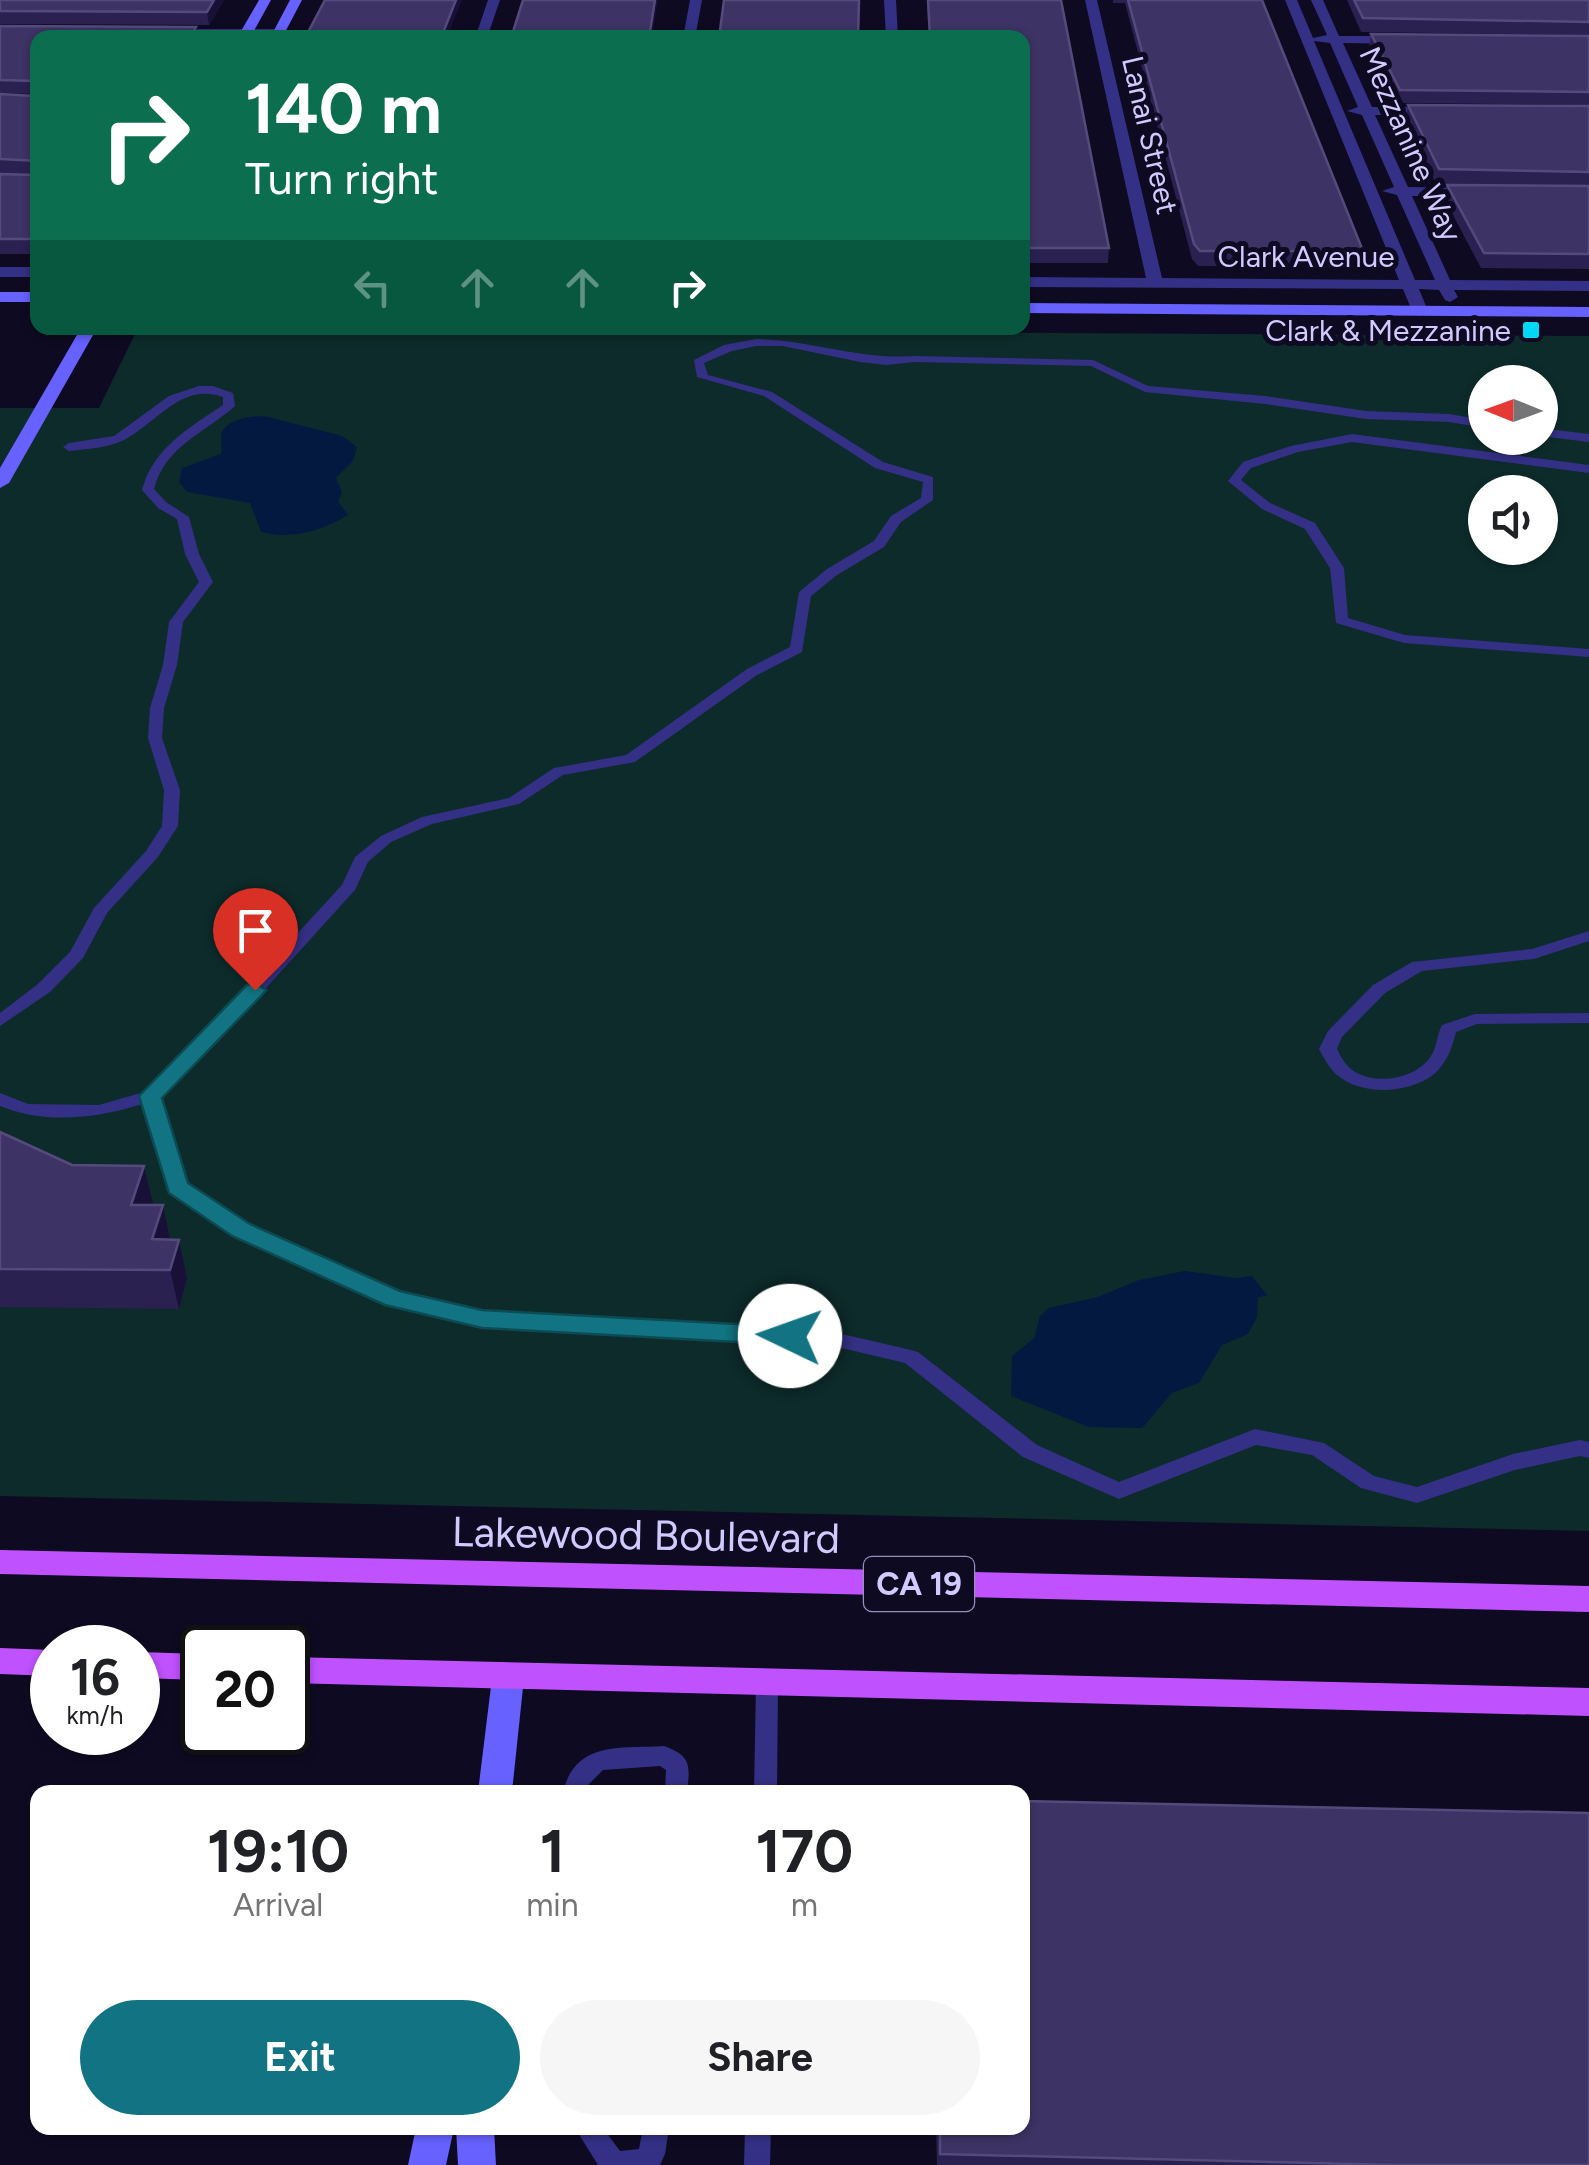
<!DOCTYPE html>
<style>
:root{--surface:#fff;--page:#f6f6f6;--text:#202124;--muted:#757577;--accent:#127482}
body{margin:0;font-family:Figtree,sans-serif;background:var(--page);color:var(--text);height:100vh;display:flex;flex-direction:column;font-size:38px;white-space:nowrap}
*{box-sizing:border-box;margin:0}
p{font-size:32px;color:var(--muted)}
.icon{flex:none;width:55px;height:55px;fill:none;stroke:currentColor;stroke-width:2;stroke-linecap:round;stroke-linejoin:round}
.map{position:relative;flex:1;overflow:hidden}
.details{position:absolute;left:30px;top:1785px;width:1000px;height:350px;display:flex;flex-direction:column;background:var(--surface);border-radius:20px;box-shadow:0 2px 8px #0004}
.details>*{flex:none}
.hud{position:absolute;left:30px;top:30px;width:1000px;height:305px;border-radius:20px;box-shadow:0 2px 8px #0004;background:#0b6e4f;color:#fff;overflow:hidden}
.needle{width:65px;rotate:271deg}
.controls{position:absolute;left:1468px;top:365px;display:grid;gap:20px}
.controls a{display:grid;place-items:center;width:90px;height:90px;border-radius:50%;background:var(--surface);box-shadow:0 2px 8px #0004;font-size:50px}
.speed{position:absolute;left:30px;top:1625px;display:flex;gap:20px;font-size:50px;font-weight:700;text-align:center}
.speed>*{display:grid;place-content:center;width:130px;height:130px;border-radius:50%;background:var(--surface);box-shadow:0 2px 8px #0004;line-height:1}
.speed small{font-size:25px;font-weight:400}
.speed .limit{border:5px solid #111;border-radius:15px;background:#fff;color:#111}
.pin{position:absolute;display:grid;place-items:center;width:85px;height:85px;color:#fff;margin:-102px -42px;border-radius:50% 50% 50% 0;rotate:-45deg;box-shadow:0 0 10px #0007}
.pin .icon{rotate:45deg}
.me{position:absolute;width:110px;margin:-55px;rotate:273deg;stroke-linejoin:round;filter:drop-shadow(0 0 8px #0008)}
.turn{display:flex;align-items:center;gap:35px;height:210px;padding:0 50px;font-size:45px}
.turn .icon{width:130px;height:130px;stroke-width:2.5}
.turn b{display:block;font-size:70px;line-height:85px}
.lanes{display:flex;align-items:center;height:95px;padding:0 50px;background:#0003;justify-content:center;gap:50px;direction:ltr}
.lanes .off{opacity:.35}
.eta{display:flex;justify-content:space-evenly;align-items:center;height:170px;text-align:center}
.eta b{font-size:60px;font-weight:700;line-height:70px}
.cta{display:flex;gap:20px;margin-top:auto;padding:20px 50px}
.cta a{flex:1;height:115px;border-radius:60px;background:var(--accent);color:#fff;font-size:40px;font-weight:700;line-height:115px;text-align:center}
.cta a+a{background:var(--page);color:var(--text)}
.map>svg:first-child{display:block}
.green{fill:#0d2b2b;fill-rule:evenodd}
.water{fill:#041940}
.lines{fill:none;stroke-linecap:round;stroke-linejoin:round}
.lane{fill:#343085;fill-rule:evenodd}
.street{fill:#343085;fill-rule:evenodd}
.secondary{fill:#6761ff;fill-rule:evenodd}
.primary{fill:#c051ff;fill-rule:evenodd}
.wall{fill:#2b2151}
.shaded-wall{fill:#181036}
.building{fill:#3d3364;stroke:#544b7c;stroke-width:2.5}
.route{fill:#127482;stroke:#0c4b54;stroke-width:2.5}
.poi-dot{fill:#00d9f5;stroke:#0e0a21;stroke-width:4}
.labels{text-anchor:middle;dominant-baseline:central;stroke-width:10;stroke-linejoin:round;paint-order:stroke}
.far-street-label{font-size:30px;fill:#d1caff;stroke:#0e0a21}
.far-poi-label{font-size:30px;fill:#d1caff;stroke:#0e0a21;text-anchor:end}
.shield{fill:#0e0a21;stroke:#9690bc;stroke-width:2.5}
.shield-label{font-size:32px;font-weight:bold;fill:#d1caff}
.near-street-label{font-size:42px;fill:#d1caff;stroke:#0e0a21}
</style>
<div class="map">
<svg width="1589" height="2165" viewBox="0 0 1589 2165">
<rect width="100%" height="100%" fill="#0e0a21"/>
<!-- green -->
<path class="green" d="M 147,328 L 1589,336 L 1589,1531 L 0,1496 L 0,408 L 99,408 L 137,330 ZM 1485,382 L 1540,382 L 1540,438 L 1485,438 ZM 1485,492 L 1540,492 L 1540,548 L 1485,548 Z"/>
<!-- water -->
<path class="water" d="M 269,417 L 342,436 L 357,447 L 353,461 L 336,478 L 342,493 L 338,501 L 348,515 C 321,531 292,540 261,532 L 250,503 L 187,492 L 179,482 L 182,468 L 221,454 C 223,446 219,436 223,430 C 233,417 254,415 269,417 Z
M 1185,1271 L 1236,1278 L 1252,1276 L 1268,1296 L 1258,1297 L 1257,1317 L 1248,1334 L 1222,1345 L 1199,1383 L 1172,1393 L 1142,1428 L 1089,1427 L 1011,1396 L 1012,1356 L 1034,1338 L 1040,1316 L 1049,1308 L 1098,1297 L 1139,1280 Z"/>
<g class="lines">
<!-- lane -->
<path class="lane" d="M 756,339 C 811,340 860,360 915,356 L 1093,360 L 1148,386 L 1265,396 L 1366,411 L 1449,414 L 1485,420 L 1485,428 L 1449,422 L 1366,419 L 1265,404 L 1145,392 L 1091,366 L 915,362 L 886,365 L 860,362 L 783,346 L 756,346 L 732,351 L 704,363 L 708,375 L 772,392 L 883,462 L 933,477 L 933,500 L 901,522 L 884,547 L 837,575 L 811,596 L 802,652 L 757,675 L 635,762 L 563,775 L 519,804 L 432,824 L 391,842 L 368,862 L 355,890 L 237,1020 L 159,1097 L 185,1184 L 248,1225 L 399,1292 L 482,1312 L 829,1331 L 911,1350 L 918,1352 L 1037,1445 L 1119,1482 L 1255,1429 L 1324,1443 L 1374,1476 L 1417,1487 L 1513,1454 L 1580,1440 L 1589,1442 L 1589,1458 L 1580,1456 L 1515,1470 L 1417,1503 L 1361,1488 L 1312,1455 L 1256,1445 L 1119,1499 L 1023,1457 L 905,1363 L 829,1345 L 482,1326 L 387,1303 L 234,1235 L 171,1191 L 143,1104 C 97,1118 46,1125 0,1106 L 0,1093 L 28,1104 L 99,1105 L 144,1092 L 225,1012 L 342,885 L 355,857 L 381,836 L 422,817 L 509,798 L 554,768 L 626,755 L 747,669 L 790,647 L 799,592 L 827,569 L 874,541 L 891,516 L 921,498 L 923,482 L 875,468 L 764,396 L 697,377 L 694,360 L 724,345 Z
M 199,386 L 213,386 L 233,393 L 235,406 C 205,433 165,446 154,489 L 166,502 L 189,517 L 199,554 L 213,582 L 183,622 L 177,665 L 164,708 L 162,738 L 180,790 L 178,826 L 158,857 L 107,913 L 83,958 L 50,992 L 0,1026 L 0,1013 L 38,984 L 70,952 L 94,908 L 146,851 L 162,826 L 164,790 L 148,738 L 150,708 L 163,665 L 169,622 L 199,582 L 185,554 L 177,519 L 158,508 L 142,490 C 153,448 189,428 223,405 L 223,397 C 181,382 158,422 124,440 C 108,448 87,449 69,451 L 63,447 L 69,443 L 114,436 L 169,396 Z
M 1540,428 L 1589,434 L 1589,442 L 1540,436 Z
M 1352,434 L 1589,465 L 1589,473 L 1352,442 L 1298,452 L 1251,468 L 1241,480 L 1270,503 L 1315,523 L 1344,568 L 1348,618 L 1405,635 L 1589,649 L 1589,657 L 1404,643 L 1336,623 L 1330,568 L 1305,529 L 1262,509 L 1228,481 L 1243,462 L 1291,446 Z
M 1589,931 L 1589,941 L 1534,959 L 1422,971 L 1385,993 L 1342,1037 L 1337,1049 C 1342,1059 1347,1068 1357,1073 C 1380,1085 1417,1078 1431,1056 C 1437,1047 1437,1035 1442,1025 L 1475,1014 L 1589,1013 L 1589,1023 L 1477,1024 L 1456,1032 C 1452,1048 1447,1063 1434,1074 C 1410,1094 1361,1096 1337,1075 C 1329,1068 1324,1058 1319,1049 L 1328,1031 L 1373,985 L 1412,962 L 1532,949 Z
M 767,1675 L 775,1677 L 778,1684 L 777,1792 L 754,1792 L 756,1684 L 759,1677 Z
M 664,1746 C 692,1756 690,1766 687,1792 L 665,1792 L 666,1770 L 660,1766 L 603,1770 L 589,1784 L 586,1792 L 563,1792 C 576,1740 621,1749 664,1746 Z
M 575,2128 L 603,2128 L 620,2151 L 639,2149 L 643,2128 L 669,2128 L 665,2154 L 660,2165 L 598,2165 Z
M 745,2128 L 771,2128 L 770,2165 L 744,2165 Z"/>
<!-- street -->
<path class="street" d="M 488,0 L 500,0 L 487,38 L 475,38 Z
M 690,0 L 702,0 L 695,38 L 683,38 Z
M 884,0 L 896,0 L 898,38 L 886,38 Z
M 1085,0 L 1097,0 L 1162,278 L 1399,280 L 1285,0 L 1297,0 L 1313,38 L 1327,35 L 1311,0 L 1323,0 L 1339,36 L 1404,36 L 1410,40 L 1404,44 L 1343,43 L 1372,107 L 1439,107 L 1446,111 L 1439,115 L 1375,115 L 1408,187 L 1479,188 L 1486,192 L 1479,196 L 1412,196 L 1450,280 L 1589,281 L 1589,291 L 1454,290 L 1458,297 L 1450,302 L 1445,300 L 1439,290 L 1419,289 L 1428,311 L 1420,316 L 1412,311 L 1403,289 L 1022,287 L 1022,277 L 1146,278 ZM 1314,41 L 1330,43 L 1358,107 L 1347,111 L 1362,115 L 1394,187 L 1382,191 L 1397,195 L 1435,280 L 1415,280 Z
M 278,29 L 282,36 L 165,37 L 159,33 L 165,29 Z
M 0,267 L 38,267 L 38,277 L 0,277 Z"/>
<!-- secondary -->
<path class="secondary" d="M 259,0 L 271,0 L 250,38 L 237,38 Z
M 290,0 L 302,0 L 282,38 L 270,38 Z
M 0,292 L 38,292 L 38,302 L 0,302 Z
M 1022,303 L 1589,307 L 1589,317 L 1022,313 Z
M 81,328 L 97,328 L 9,483 L 0,488 L 0,468 Z
M 508,1665 L 519,1669 L 524,1678 L 512,1792 L 478,1792 L 492,1678 L 497,1669 Z
M 416,2128 L 454,2128 L 446,2165 L 408,2165 Z
M 456,2128 L 494,2128 L 496,2165 L 458,2165 Z"/>
<!-- primary -->
<path class="primary" d="M 0,1550 L 1589,1586 L 1589,1612 L 0,1574 Z
M 0,1648 L 52,1650 L 52,1676 L 0,1674 Z
M 138,1652 L 202,1654 L 202,1680 L 138,1678 Z
M 288,1657 L 1589,1688 L 1589,1716 L 288,1683 Z"/>
</g>
<!-- wall -->
<path class="wall" d="M 0,0 L 224,0 L 209,25 L 0,24 Z
M 927,0 L 1061,0 L 1109,248 L 1108,263 L 1022,263 L 1022,38 L 929,38 Z
M 1113,0 L 1262,0 L 1363,251 L 1360,266 L 1198,266 L 1192,259 L 1125,3 L 1113,3 Z
M 1347,0 L 1589,0 L 1589,35 L 1361,32 Z
M 0,26 L 38,38 L 38,254 L 0,254 L 0,174 L 35,175 L 0,174 L 0,94 L 35,96 L 36,94 L 0,93 Z
M 1371,34 L 1589,36 L 1589,105 L 1398,103 L 1369,47 Z
M 1408,105 L 1589,106 L 1589,269 L 1481,268 L 1445,200 L 1447,185 L 1575,186 L 1436,184 L 1406,119 Z
M 0,1132 L 153,1205 L 170,1239 L 179,1240 L 187,1278 L 179,1309 L 0,1307 Z
M 936,2128 L 1022,2128 L 1589,2165 L 937,2165 Z"/>
<!-- shaded-wall -->
<path class="shaded-wall" d="M 214,0 L 224,0 L 209,25 L 207,12 Z
M 456,0 L 462,0 L 447,38 L 441,38 Z
M 655,0 L 658,0 L 652,38 L 649,38 Z
M 196,27 L 198,38 L 190,38 Z
M 144,1166 L 153,1204 L 140,1243 L 131,1205 Z
M 163,1205 L 171,1244 L 152,1239 Z
M 179,1240 L 187,1278 L 179,1309 L 170,1270 Z"/>
<!-- building -->
<path class="building" d="M 0,0 L 214,0 L 207,12 L 0,11 Z
M 325,0 L 456,0 L 441,38 L 305,38 Z
M 523,0 L 655,0 L 649,38 L 511,38 Z
M 724,0 L 859,0 L 858,38 L 719,38 Z
M 928,0 L 1061,0 L 1109,248 L 1022,248 L 1022,38 L 930,38 Z
M 1128,0 L 1262,0 L 1363,251 L 1200,251 L 1194,244 Z
M 1354,0 L 1589,0 L 1589,22 L 1363,18 Z
M 0,26 L 196,27 L 190,38 L 38,38 L 38,83 L 36,81 L 0,80 Z
M 1371,34 L 1589,36 L 1589,92 L 1400,90 Z
M 38,89 L 38,161 L 0,159 L 0,94 L 35,96 Z
M 1408,105 L 1589,106 L 1589,172 L 1439,169 Z
M 38,173 L 38,239 L 0,239 L 0,174 L 35,175 Z
M 1447,185 L 1589,186 L 1589,254 L 1484,253 Z
M 0,1132 L 72,1165 L 144,1166 L 131,1205 L 163,1205 L 152,1239 L 179,1240 L 170,1270 L 0,1269 Z
M 1022,1801 L 1589,1813 L 1589,2165 L 1394,2165 L 940,2154 L 940,2128 L 1022,2128 Z"/>
<!-- route -->
<path class="route" d="M 255,983 L 266,990 L 262,995 L 162,1098 L 188,1183 L 250,1224 L 400,1291 L 482,1310 L 790,1327 L 800,1329 L 803,1336 L 800,1343 L 790,1345 L 482,1328 L 385,1305 L 232,1236 L 169,1193 L 139,1096 L 247,985 Z"/>
<!-- markers -->
<rect class="poi-dot" x="1521" y="320" width="20" height="20" rx="5"/>
<g class="labels">
<!-- far-street labels -->
<g class="far-street-label">
<text transform="translate(1150 135) rotate(77)">Lanai Street</text>
<text transform="translate(1411 144) rotate(66)">Mezzanine Way</text>
<text x="1306" y="256">Clark Avenue</text>
</g>
<!-- far-poi labels -->
<g class="far-poi-label">
<text x="1511" y="330">Clark &amp; Mezzanine</text>
</g>
<!-- shield labels -->
<rect class="shield" x="864" y="1557" width="110" height="54" rx="8"/>
<g class="shield-label">
<text x="919" y="1584">CA 19</text>
</g>
<!-- near-street labels -->
<g class="near-street-label">
<text transform="translate(646 1535) rotate(1)">Lakewood Boulevard</text>
</g>
</g>
</svg>
<div class="controls">
<a><svg class="needle" viewBox="-14 -14 28 28"><path d="M0-13l5 13h-10z" fill="#e53935"/><path d="M0 13l5-13h-10z" fill="#757577"/></svg></a>
<a><svg class="icon" aria-label="sound" viewBox="0 0 24 24"><path d="M4 9h4l5-4v14l-5-4H4zM17 9q2 3 0 6"/></svg></a>
</div>
<div class="speed"><div>16<small>km/h</small></div><div class="limit">20</div></div>
<div class="pin" style="left:255px;top:990px;background:#d93025"><svg class="icon" aria-label="arrive" viewBox="0 0 24 24"><path d="M6 21V4h12l-3 4 3 4H6"/></svg></div>
<svg class="me" style="left:790px;top:1336px" viewBox="-20 -20 40 40"><circle r="19" fill="#fff"/><path d="M0-13L10 11 0 6-10 11z" fill="#127482"/></svg>
<div class="hud">
<div class="turn"><svg class="icon" aria-label="right" viewBox="0 0 24 24"><path d="M7 20v-9h11M14 6l5 5-5 5"/></svg><div><b>140 m</b>Turn right</div></div>
<div class="lanes"><svg class="icon off" aria-label="left" viewBox="0 0 24 24"><path d="M17 20v-9H6M10 6l-5 5 5 5"/></svg><svg class="icon off" aria-label="ahead" viewBox="0 0 24 24"><path d="M12 20V5M6 11l6-6 6 6"/></svg><svg class="icon off" aria-label="ahead" viewBox="0 0 24 24"><path d="M12 20V5M6 11l6-6 6 6"/></svg><svg class="icon" aria-label="right" viewBox="0 0 24 24"><path d="M7 20v-9h11M14 6l5 5-5 5"/></svg></div>
</div>
<section class="details">
<div class="eta">
<div><b>19:10</b><p>Arrival</p></div>
<div><b>1</b><p>min</p></div>
<div><b>170</b><p>m</p></div>
</div>
<div class="cta"><a>Exit</a><a>Share</a></div>
</section>
</div>
